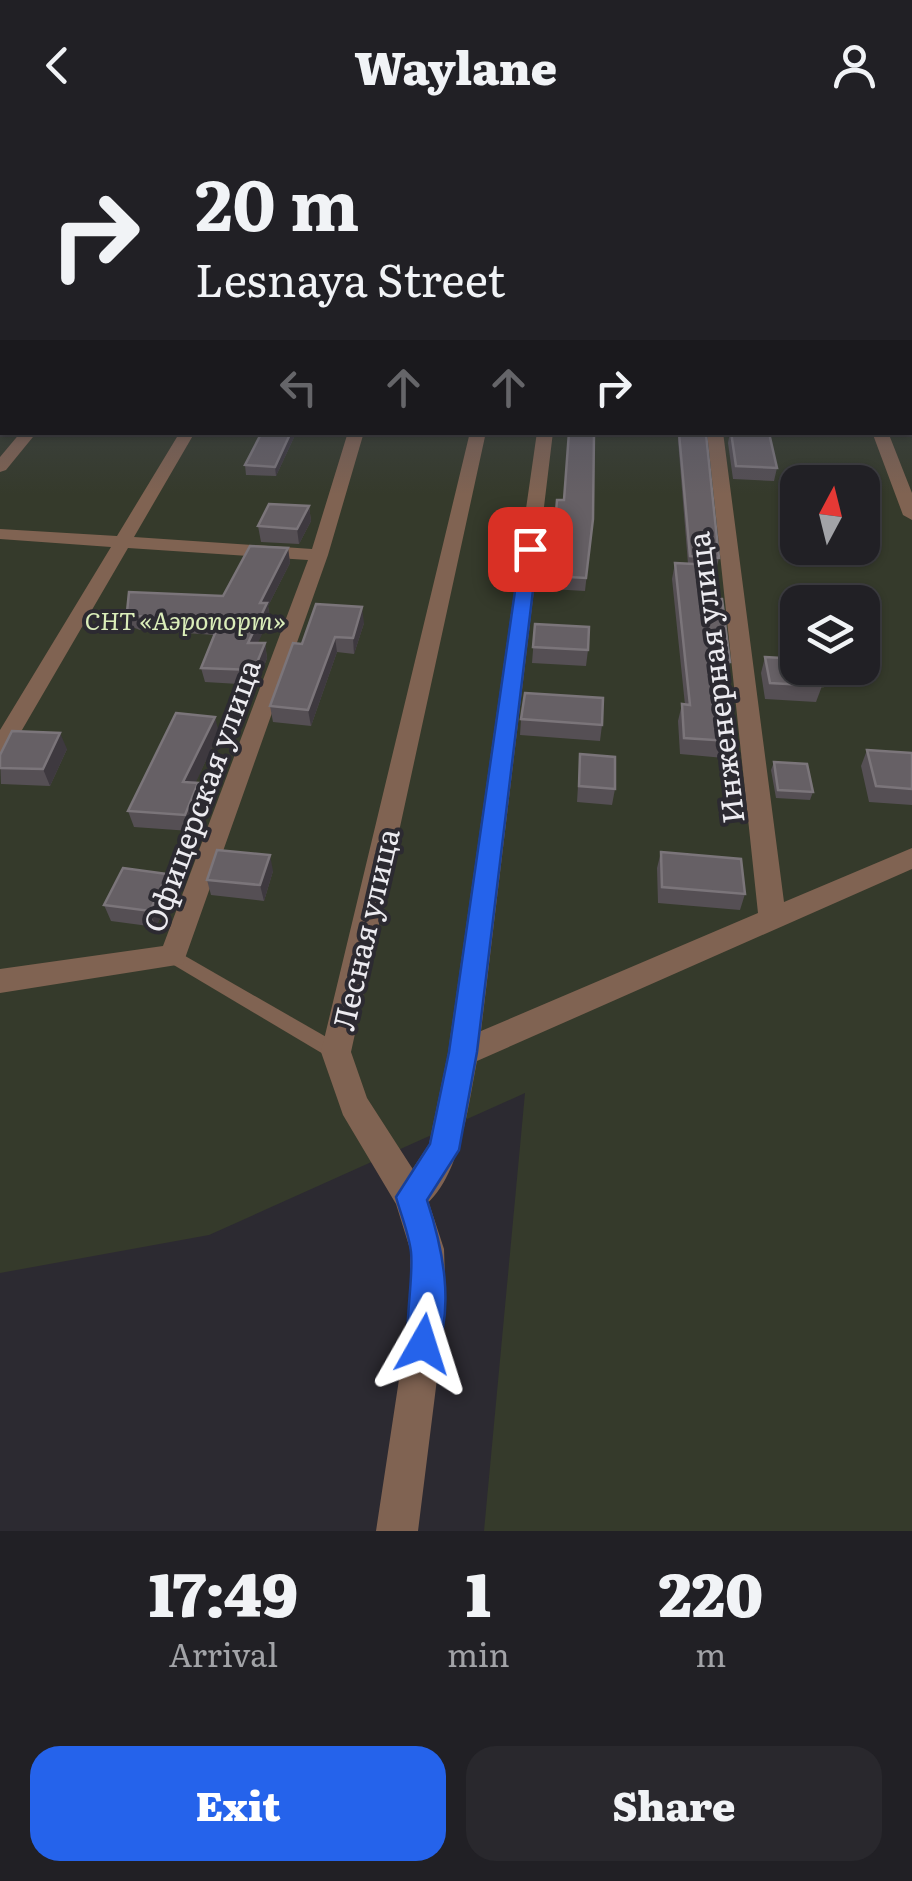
<!DOCTYPE html>
<meta charset="utf-8">
<style>
:root{--surface:#212025;--page:#29282d;--text:#f1f3f6;--muted:#a2a3a7;--line:#3e3e42;--accent:#2563eb}
body{margin:0;font-family:Literata,serif;background:var(--page);color:var(--text);height:100vh;display:flex;flex-direction:column;font-size:38px;white-space:nowrap}
*{box-sizing:border-box;margin:0}
p{font-size:32px;color:var(--muted)}
.icon{flex:none;width:55px;height:55px;fill:none;stroke:currentColor;stroke-width:2;stroke-linecap:round;stroke-linejoin:round}
.map{position:relative;height:1401px;overflow:hidden}
.details{display:flex;flex-direction:column;background:var(--surface);flex:1}
.details>*{flex:none}
.top-card{position:absolute;left:0px;top:0px;width:912px;height:305px;box-shadow:0 2px 8px #0004,0 0 0 2px var(--line);background:#212025;color:var(--text);overflow:hidden}
.needle{width:65px;rotate:7deg}
.buttons{position:absolute;left:780px;top:335px;display:grid;gap:20px}
.buttons a{display:grid;place-items:center;width:100px;height:100px;border-radius:20px;background:var(--surface);box-shadow:0 2px 8px #0004,0 0 0 2px var(--line);font-size:50px}
.pin{position:absolute;display:grid;place-items:center;width:85px;height:85px;color:#fff;margin:-42px;border-radius:20px;box-shadow:0 5px 15px #0006}
.me{position:absolute;width:110px;margin:-55px;rotate:6deg;stroke-linejoin:round;filter:drop-shadow(0 0 8px #0008)}
.turn{display:flex;align-items:center;gap:35px;height:210px;padding:0 30px;font-size:45px}
.turn .icon{width:130px;height:130px;stroke-width:2.5}
.turn b{display:block;font-size:70px;line-height:85px}
.lanes{display:flex;align-items:center;height:95px;padding:0 30px;background:#0003;justify-content:center;gap:50px;direction:ltr}
.lanes .off{opacity:.35}
.eta{display:flex;justify-content:space-evenly;align-items:center;height:170px;text-align:center}
.eta b{font-size:60px;font-weight:800;line-height:70px}
.button{display:flex;gap:20px;margin-top:auto;padding:20px 30px}
.button a{flex:1;height:115px;border-radius:30px;background:var(--accent);color:#fff;font-size:40px;font-weight:800;line-height:115px;text-align:center}
.button a+a{background:var(--page);color:var(--text)}
header{display:flex;justify-content:space-between;align-items:center;height:130px;padding:0 30px;background:var(--surface);font-size:45px;font-weight:800}
.map>svg:first-child{display:block}
.green{fill:#353a2b;fill-rule:evenodd}
.lines{fill:none;stroke-linecap:round;stroke-linejoin:round}
.service{fill:#806352;fill-rule:evenodd}
.minor{fill:#806352;fill-rule:evenodd}
.tertiary{fill:#806352;fill-rule:evenodd}
.wall{fill:#554f54}
.shaded-wall{fill:#3e393f}
.building{fill:#666065;stroke:#7b757a;stroke-width:2.5}
.route{fill:#2563eb;stroke:#184099;stroke-width:2.5}
.labels{text-anchor:middle;dominant-baseline:central;stroke-width:8;stroke-linejoin:round;paint-order:stroke}
.far-park-label{font-size:25px;font-style:italic;fill:#daedb9;stroke:#2c2a31}
.street-label{font-size:30px;fill:#ecebf0;stroke:#2c2a31}
</style>
<header><svg class="icon" aria-label="back" viewBox="0 0 24 24"><path d="M15 5l-7 7 7 7"/></svg>Waylane<svg class="icon" aria-label="person" viewBox="0 0 24 24"><circle cx="12" cy="8" r="4"/><path d="M4 21q1-7 8-7t8 7"/></svg></header>
<div class="map">
<svg width="912" height="1401" viewBox="0 0 912 1401">
<rect width="100%" height="100%" fill="#2c2a31"/>
<!-- green -->
<path class="green" d="M 0,168 L 2,302 L 910,302 L 912,168 L 912,1401 L 484,1401 L 525,963 L 209,1105 L 0,1143 ZM 798,352 L 862,352 L 862,418 L 798,418 ZM 798,472 L 862,472 L 862,538 L 798,538 Z"/>
<g class="lines">
<!-- service -->
<path class="service" d="M 173,819 L 342,916 L 345,922 L 342,928 L 336,930 L 330,928 L 167,831 L 165,826 L 167,821 Z"/>
<!-- minor -->
<path class="minor" d="M 2,177 L 2,187 L 0,188 L 0,178 Z
M 21,302 L 37,302 L 6,340 L 0,342 L 0,327 Z
M 180,302 L 195,302 L 134,407 L 312,419 L 348,302 L 364,302 L 328,425 L 183,834 L 0,863 L 0,839 L 163,816 L 308,430 L 128,418 L 8,624 L 0,627 L 0,600 L 111,417 L 0,409 L 0,399 L 117,406 Z
M 537,302 L 553,302 L 481,901 L 758,783 L 707,302 L 723,302 L 784,772 L 912,718 L 912,739 L 477,931 C 468,976 459,1064 411,1084 L 399,1079 L 394,1067 L 429,1014 L 448,923 Z
M 872,302 L 888,302 L 912,363 L 912,390 L 903,385 Z"/>
<!-- tertiary -->
<path class="tertiary" d="M 470,302 L 486,302 L 351,922 L 367,968 L 423,1055 L 444,1119 L 446,1177 L 418,1401 L 376,1401 L 410,1177 L 410,1119 L 396,1074 L 343,985 L 321,922 Z"/>
</g>
<!-- wall -->
<path class="wall" d="M 262,302 L 330,302 L 329,305 L 296,303 L 276,346 L 246,345 L 245,335 Z
M 730,302 L 777,338 L 774,351 L 733,349 L 728,313 Z
M 679,303 L 719,428 L 717,436 L 688,434 L 678,310 Z
M 557,370 L 593,389 L 585,461 L 550,459 Z
M 309,376 L 311,391 L 299,414 L 261,412 L 258,396 Z
M 288,418 L 290,433 L 268,476 L 270,488 L 257,513 L 265,513 L 267,528 L 257,555 L 205,552 L 201,538 L 215,505 L 140,500 L 132,497 L 127,482 L 223,466 Z
M 675,433 L 716,469 L 730,532 L 726,548 L 721,548 L 729,611 L 724,628 L 680,624 L 678,591 L 682,574 L 685,575 L 672,449 Z
M 364,493 L 354,524 L 337,522 L 311,596 L 273,592 L 270,576 L 302,514 Z
M 535,494 L 588,520 L 586,536 L 532,533 Z
M 765,527 L 822,556 L 816,572 L 765,569 L 761,543 Z
M 521,589 L 602,595 L 600,611 L 520,605 Z
M 219,603 L 195,653 L 198,653 L 202,670 L 190,701 L 134,697 L 128,681 Z
M 67,619 L 50,656 L 1,654 L 0,625 Z
M 867,620 L 912,623 L 912,675 L 869,672 L 861,636 Z
M 580,624 L 615,659 L 612,675 L 577,672 Z
M 774,632 L 813,662 L 810,670 L 776,668 L 771,640 Z
M 661,722 L 745,764 L 740,780 L 658,773 L 657,738 Z
M 273,741 L 264,771 L 211,765 L 207,750 Z
M 173,759 L 156,797 L 111,791 L 104,775 Z"/>
<!-- shaded-wall -->
<path class="shaded-wall" d="M 291,302 L 296,303 L 276,346 L 275,337 Z
M 309,376 L 311,391 L 299,414 L 297,399 Z
M 288,418 L 290,433 L 268,476 L 270,488 L 251,527 L 248,513 L 260,473 Z
M 362,477 L 364,493 L 354,524 L 353,508 Z
M 335,507 L 337,522 L 311,596 L 308,580 Z
M 265,513 L 267,528 L 257,555 L 254,540 Z
M 215,587 L 219,603 L 188,669 L 183,652 Z
M 60,603 L 67,619 L 50,656 L 43,639 Z
M 198,653 L 202,670 L 190,701 L 185,685 Z
M 270,725 L 273,741 L 264,771 L 260,755 Z
M 167,744 L 173,759 L 156,797 L 150,781 Z"/>
<!-- building -->
<path class="building" d="M 910,168 L 912,168 L 912,225 L 910,225 Z
M 910,240 L 912,244 L 912,264 L 910,264 Z
M 262,302 L 291,302 L 275,337 L 245,335 Z
M 569,302 L 594,302 L 593,389 L 586,448 L 551,446 L 557,370 L 564,370 Z
M 731,302 L 769,303 L 777,338 L 736,336 Z
M 679,303 L 706,304 L 719,428 L 690,426 Z
M 269,374 L 309,376 L 297,399 L 258,396 Z
M 250,416 L 288,418 L 260,473 L 267,473 L 248,513 L 265,513 L 254,540 L 201,538 L 220,491 L 136,486 L 127,482 L 129,462 L 223,466 Z
M 675,433 L 712,435 L 716,469 L 722,469 L 730,532 L 719,532 L 729,611 L 684,608 L 682,574 L 690,575 Z
M 316,474 L 362,477 L 353,508 L 335,507 L 308,580 L 270,576 L 293,513 L 302,514 Z
M 535,494 L 589,497 L 588,520 L 533,517 Z
M 765,527 L 798,529 L 798,538 L 817,538 L 822,556 L 770,553 Z
M 525,563 L 603,568 L 602,595 L 521,589 Z
M 176,583 L 215,587 L 183,652 L 198,653 L 185,685 L 128,681 Z
M 12,601 L 60,603 L 43,639 L 0,638 L 0,625 Z
M 867,620 L 912,623 L 912,659 L 876,656 Z
M 580,624 L 615,627 L 615,659 L 579,656 Z
M 774,632 L 807,634 L 813,662 L 778,660 Z
M 217,720 L 270,725 L 260,755 L 207,750 Z
M 661,722 L 741,729 L 745,764 L 662,757 Z
M 123,738 L 167,744 L 150,781 L 104,775 Z"/>
<!-- sky -->
<linearGradient id="sky" x2="0" y2="1"><stop stop-color="#18171b"/><stop offset="0.46" stop-color="#454a5a"/><stop offset="1" stop-color="#454a5a" stop-opacity="0"/></linearGradient>
<rect width="912" height="364" fill="url(#sky)"/>
<!-- route -->
<path class="route" d="M 530,414 L 538,419 L 477,922 L 459,1020 L 427,1070 C 443,1119 455,1177 435,1226 L 423,1231 L 411,1226 C 402,1204 414,1151 411,1122 C 409,1104 401,1085 396,1067 L 430,1014 L 449,922 L 521,419 Z"/>
<g class="labels">
<!-- far-park labels -->
<g class="far-park-label">
<text x="185" y="489">СНТ «Аэропорт»</text>
</g>
<!-- street labels -->
<g class="street-label">
<text transform="translate(714 548) rotate(-97)">Инженерная улица</text>
<text transform="translate(200 665) rotate(-70)">Офицерская улица</text>
<text transform="translate(364 799) rotate(-77)">Лесная улица</text>
</g>
</g>
</svg>
<div class="buttons">
<a><svg class="needle" viewBox="-14 -14 28 28"><path d="M0-13l5 13h-10z" fill="#e53935"/><path d="M0 13l5-13h-10z" fill="#a2a3a7"/></svg></a>
<a><svg class="icon" aria-label="layers" viewBox="0 0 24 24"><path d="M12 4l9 5-9 5-9-5zM3 14l9 5 9-5"/></svg></a>
</div>
<div class="pin" style="left:530px;top:419px;background:#d93025"><svg class="icon" aria-label="arrive" viewBox="0 0 24 24"><path d="M6 21V4h12l-3 4 3 4H6"/></svg></div>
<svg class="me" style="left:423px;top:1214px" viewBox="-20 -20 40 40"><path d="M0-17L14 15 0 8-14 15z" fill="#2563eb" stroke="#fff" stroke-width="4"/></svg>
<div class="top-card">
<div class="turn"><svg class="icon" aria-label="right" viewBox="0 0 24 24"><path d="M7 20v-9h11M14 6l5 5-5 5"/></svg><div><b>20 m</b>Lesnaya Street</div></div>
<div class="lanes"><svg class="icon off" aria-label="left" viewBox="0 0 24 24"><path d="M17 20v-9H6M10 6l-5 5 5 5"/></svg><svg class="icon off" aria-label="ahead" viewBox="0 0 24 24"><path d="M12 20V5M6 11l6-6 6 6"/></svg><svg class="icon off" aria-label="ahead" viewBox="0 0 24 24"><path d="M12 20V5M6 11l6-6 6 6"/></svg><svg class="icon" aria-label="right" viewBox="0 0 24 24"><path d="M7 20v-9h11M14 6l5 5-5 5"/></svg></div>
</div>
</div>
<section class="details">
<div class="eta">
<div><b>17:49</b><p>Arrival</p></div>
<div><b>1</b><p>min</p></div>
<div><b>220</b><p>m</p></div>
</div>
<div class="button"><a>Exit</a><a>Share</a></div>
</section>
